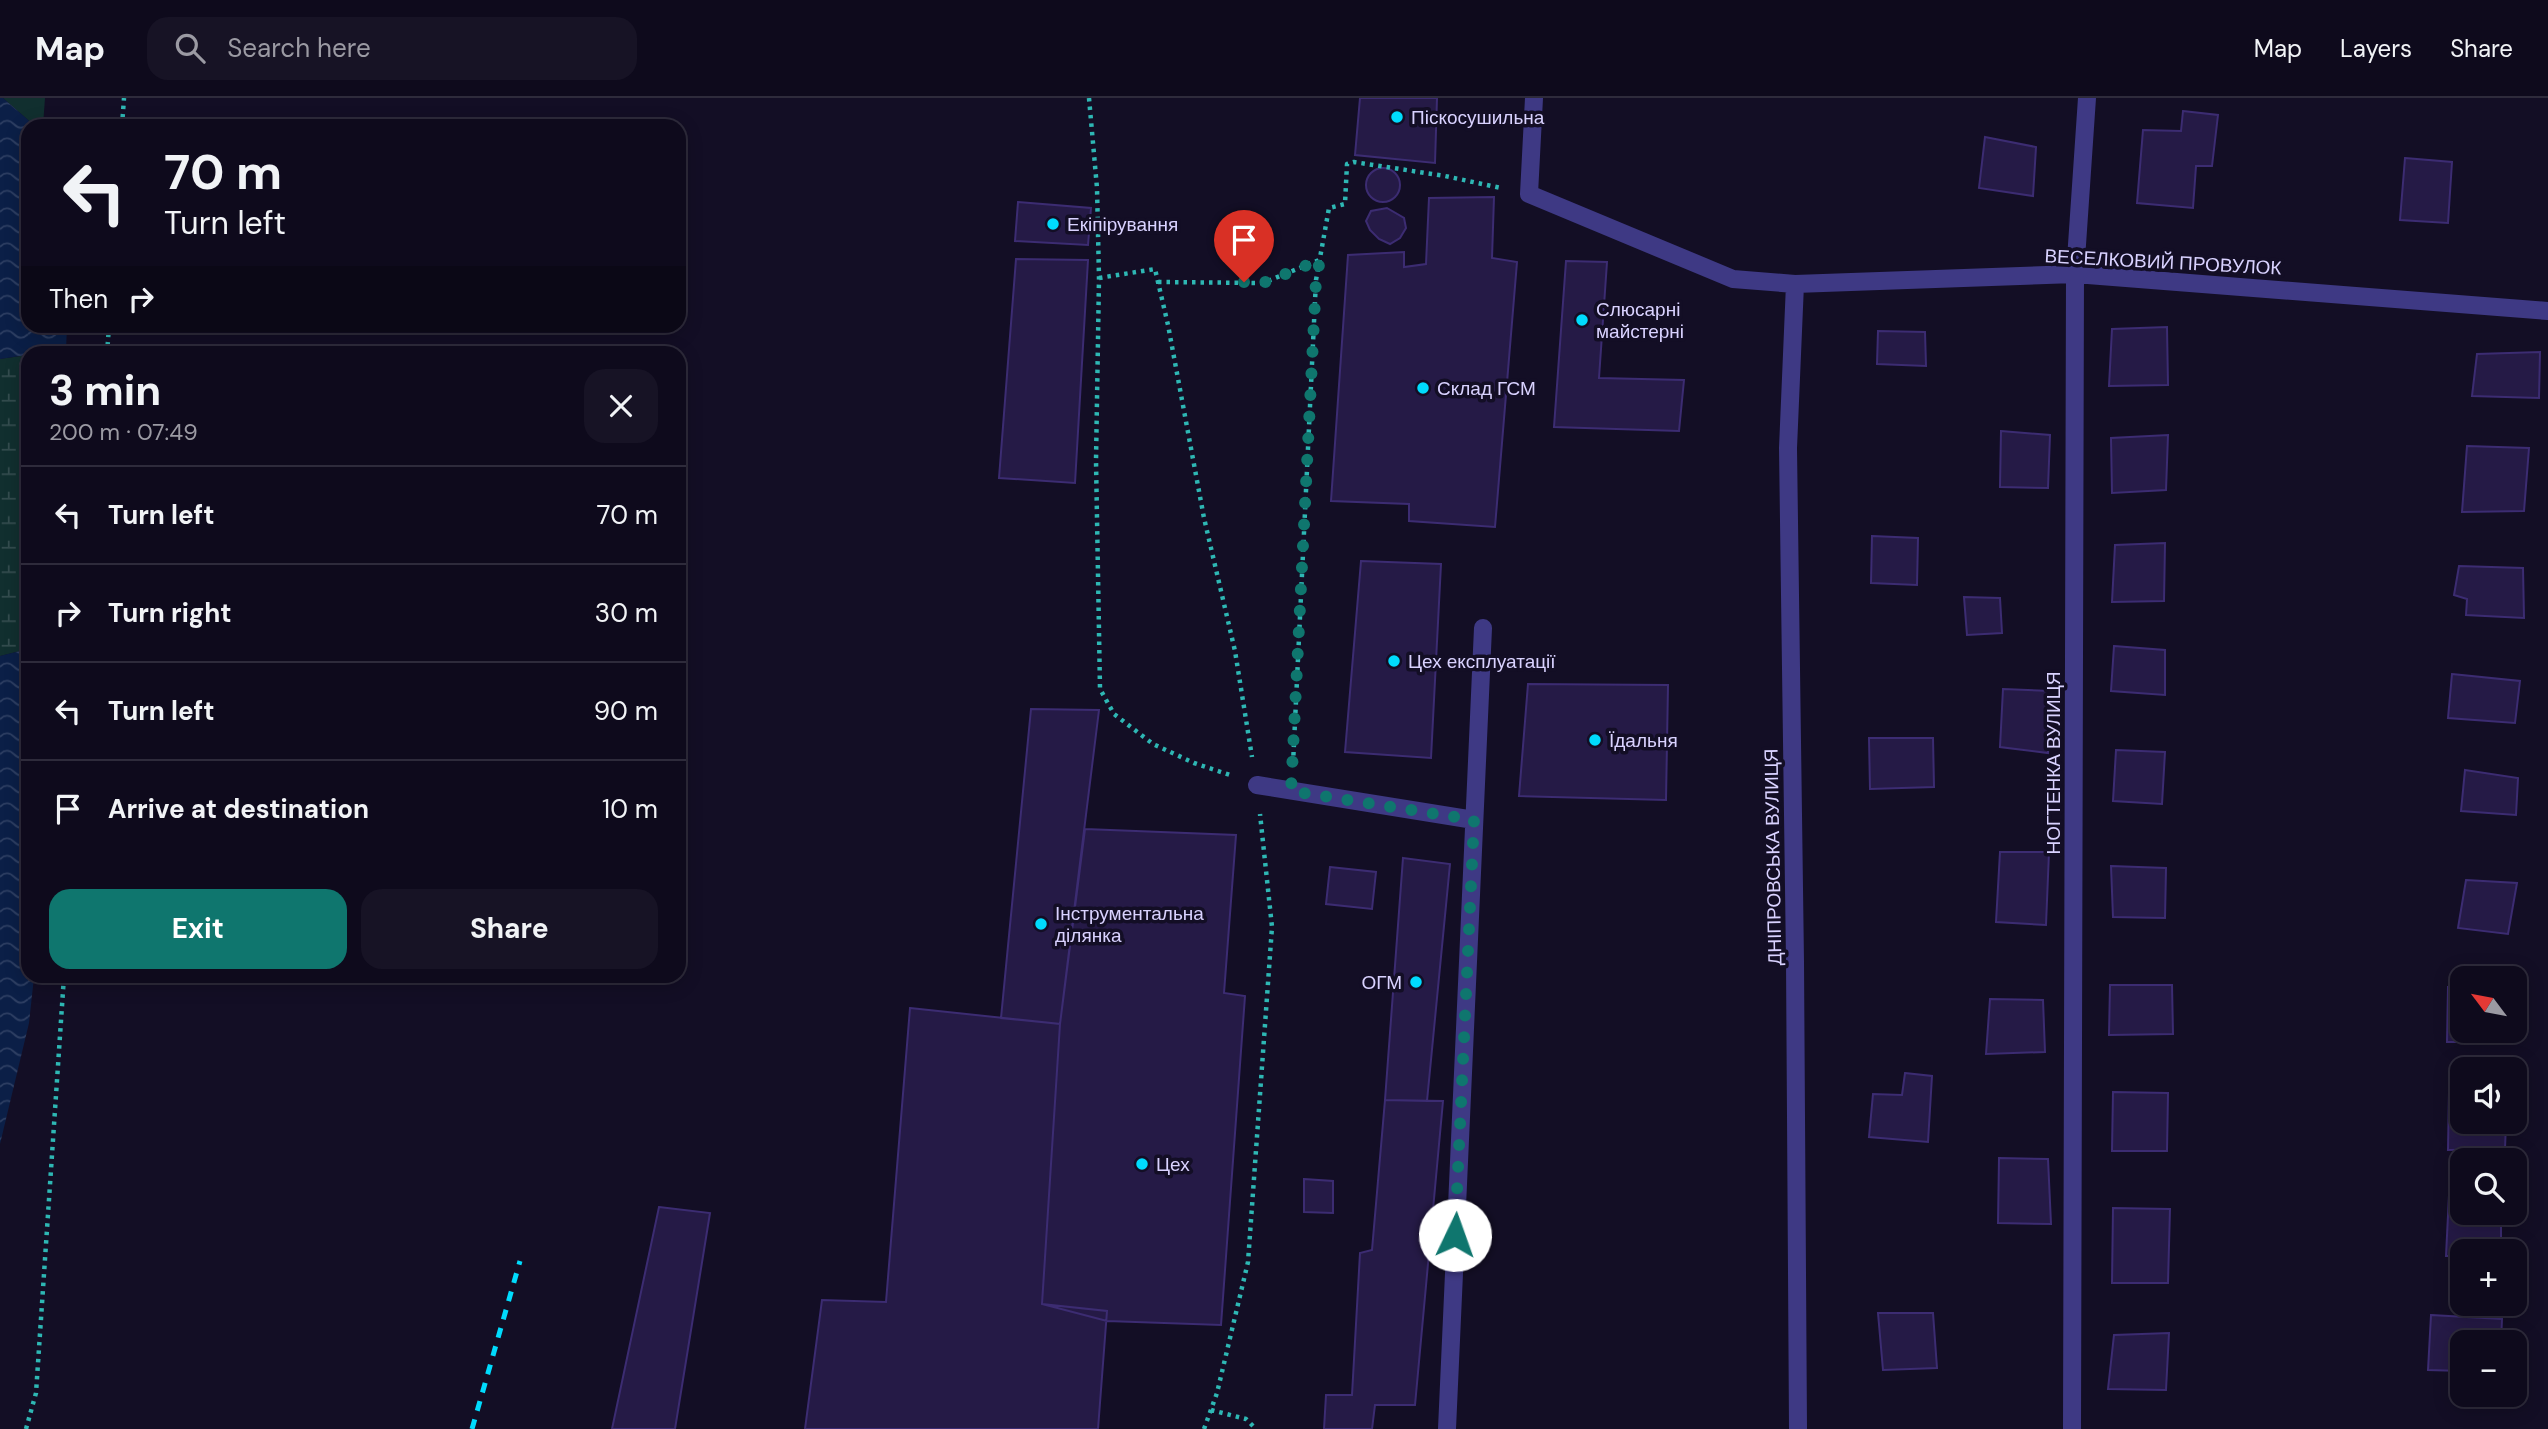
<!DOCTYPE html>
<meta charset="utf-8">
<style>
:root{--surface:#0e0a1c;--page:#171325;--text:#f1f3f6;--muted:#9b9aa3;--line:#2e2b3b;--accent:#0f766e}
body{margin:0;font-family:"DM Sans",sans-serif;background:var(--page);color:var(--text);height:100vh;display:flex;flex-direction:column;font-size:26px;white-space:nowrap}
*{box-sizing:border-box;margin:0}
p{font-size:23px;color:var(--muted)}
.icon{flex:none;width:38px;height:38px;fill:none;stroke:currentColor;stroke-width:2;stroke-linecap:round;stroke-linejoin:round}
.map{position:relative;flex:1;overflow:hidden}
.details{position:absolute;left:21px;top:248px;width:665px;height:637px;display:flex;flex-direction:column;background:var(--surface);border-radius:21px;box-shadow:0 4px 18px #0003,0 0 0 2px var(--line)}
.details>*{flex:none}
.hud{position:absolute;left:21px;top:21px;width:665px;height:214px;border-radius:21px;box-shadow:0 4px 18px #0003,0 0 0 2px var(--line);background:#0e0a1c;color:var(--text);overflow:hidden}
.needle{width:46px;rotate:302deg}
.tools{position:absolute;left:2450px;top:868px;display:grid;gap:14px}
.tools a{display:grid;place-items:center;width:77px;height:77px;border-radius:14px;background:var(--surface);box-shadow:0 4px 18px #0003,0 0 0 2px var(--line);font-size:35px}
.pin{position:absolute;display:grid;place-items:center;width:60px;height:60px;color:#fff;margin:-72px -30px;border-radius:50% 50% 50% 0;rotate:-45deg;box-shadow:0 0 7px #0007}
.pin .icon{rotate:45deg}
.me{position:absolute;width:77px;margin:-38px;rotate:3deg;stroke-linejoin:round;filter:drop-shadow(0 0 5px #0008)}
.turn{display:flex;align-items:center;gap:24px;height:147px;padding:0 28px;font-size:32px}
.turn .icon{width:91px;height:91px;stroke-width:2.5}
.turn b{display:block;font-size:49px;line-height:60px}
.then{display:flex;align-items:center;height:66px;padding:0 28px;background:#0003;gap:14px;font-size:26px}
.round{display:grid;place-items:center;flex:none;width:74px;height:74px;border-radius:21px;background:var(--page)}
.overview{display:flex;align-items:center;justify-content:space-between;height:119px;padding:0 28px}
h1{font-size:42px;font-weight:700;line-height:52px}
.button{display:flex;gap:14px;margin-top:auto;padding:14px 28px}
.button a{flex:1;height:80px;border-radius:21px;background:var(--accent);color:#fff;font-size:28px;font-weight:700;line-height:80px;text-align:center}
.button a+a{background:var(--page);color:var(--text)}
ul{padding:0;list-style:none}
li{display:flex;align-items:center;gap:21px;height:98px;padding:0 28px;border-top:2px solid var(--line)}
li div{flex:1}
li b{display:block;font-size:26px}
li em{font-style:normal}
header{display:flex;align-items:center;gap:42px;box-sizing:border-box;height:98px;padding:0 35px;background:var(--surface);border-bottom:2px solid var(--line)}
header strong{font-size:33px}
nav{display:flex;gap:38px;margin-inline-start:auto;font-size:24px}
.search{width:490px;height:63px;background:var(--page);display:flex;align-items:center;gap:18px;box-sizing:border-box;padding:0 24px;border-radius:21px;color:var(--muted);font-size:26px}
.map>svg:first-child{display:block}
.wetland{fill:url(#wetland-marsh)}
.park{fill:#112f2f}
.water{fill:url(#water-waves)}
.building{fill:#251a46;stroke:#3c2c72;stroke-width:2}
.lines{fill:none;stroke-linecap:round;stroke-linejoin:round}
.path{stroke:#2eb7b4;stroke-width:4.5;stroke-dasharray:3.5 5;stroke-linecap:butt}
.minor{stroke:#3e3984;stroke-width:18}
.rail{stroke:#00dbfd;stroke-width:5;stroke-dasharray:10 9;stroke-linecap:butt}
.route{stroke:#0f766e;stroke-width:12;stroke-dasharray:0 21.6}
.poi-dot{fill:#00dbfd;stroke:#130e25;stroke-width:2.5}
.labels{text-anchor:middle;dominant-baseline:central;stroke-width:7;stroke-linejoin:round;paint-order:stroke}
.poi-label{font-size:19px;fill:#d9d2ff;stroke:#130e25;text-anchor:start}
.street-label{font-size:19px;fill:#d9d2ff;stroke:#130e25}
</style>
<header>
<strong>Map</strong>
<div class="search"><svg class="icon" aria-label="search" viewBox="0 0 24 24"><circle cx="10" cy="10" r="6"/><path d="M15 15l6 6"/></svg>Search here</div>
<nav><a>Map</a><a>Layers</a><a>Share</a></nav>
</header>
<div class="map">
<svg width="2548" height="1331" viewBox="0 0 2548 1331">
<defs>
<pattern id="wetland-marsh" width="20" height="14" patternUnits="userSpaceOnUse" patternTransform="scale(1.75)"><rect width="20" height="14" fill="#112f2f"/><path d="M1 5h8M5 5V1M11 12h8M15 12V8" fill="none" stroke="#334c4e"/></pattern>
<pattern id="water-waves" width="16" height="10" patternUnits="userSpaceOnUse" patternTransform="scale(1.75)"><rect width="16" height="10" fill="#0b1f47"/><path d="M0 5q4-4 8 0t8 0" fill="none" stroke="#2e3f63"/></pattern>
</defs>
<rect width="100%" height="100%" fill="#130e25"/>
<!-- wetland -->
<path class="wetland" d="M 28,257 L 28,551 L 0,558 L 0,261 Z"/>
<!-- park -->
<path class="park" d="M 3,0 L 45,0 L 43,28 L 35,28 Z"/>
<!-- water -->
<path class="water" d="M 0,0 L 3,0 L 35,28 L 28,28 L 28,228 L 67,228 L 66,251 L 0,261 Z
M 28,551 L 28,878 L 34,879 L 29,925 L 0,1046 L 0,558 Z"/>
<!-- building -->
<path class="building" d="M 1360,0 L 1437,0 L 1435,65 L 1355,57 Z
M 2183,13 L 2218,17 L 2212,68 L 2196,68 L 2193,110 L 2137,105 L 2143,32 L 2181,33 Z
M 1985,39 L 2036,49 L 2033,98 L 1979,90 Z
M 2405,60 L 2452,64 L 2448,125 L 2400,122 Z
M1366 87a17 17 0 1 1 34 0a17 17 0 1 1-34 0Z
M 1494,99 L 1492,160 L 1517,164 L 1495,429 L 1409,423 L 1409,406 L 1331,403 L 1348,157 L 1404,154 L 1404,169 L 1426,166 L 1429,100 Z
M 1018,104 L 1091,110 L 1088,147 L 1015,143 Z
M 1387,110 L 1404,120 L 1406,130 L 1400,140 L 1390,146 L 1379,141 L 1370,132 L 1366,123 L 1371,113 Z
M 1016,161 L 1088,162 L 1075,385 L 999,380 Z
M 1566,163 L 1607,164 L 1599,280 L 1684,282 L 1679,333 L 1554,329 Z
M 2167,229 L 2168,287 L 2109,288 L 2112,231 Z
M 1878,233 L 1925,234 L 1926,268 L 1877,266 Z
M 2540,254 L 2539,300 L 2472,298 L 2477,256 Z
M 2001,333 L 2050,337 L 2048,390 L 2000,389 Z
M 2168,337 L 2166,392 L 2112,395 L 2111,340 Z
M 2467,348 L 2529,350 L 2524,413 L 2462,414 Z
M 1872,438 L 1918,440 L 1917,487 L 1871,485 Z
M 2165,445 L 2164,503 L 2112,504 L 2115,447 Z
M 1361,463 L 1441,466 L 1431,660 L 1345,654 Z
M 2459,468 L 2523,470 L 2524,520 L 2466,517 L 2467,501 L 2454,497 Z
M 1964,499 L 2000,500 L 2002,535 L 1967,537 Z
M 2114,548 L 2165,552 L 2165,597 L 2111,593 Z
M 2452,576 L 2520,583 L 2515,625 L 2448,620 Z
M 1528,586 L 1668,587 L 1666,702 L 1519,698 Z
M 2003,591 L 2051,593 L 2048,655 L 2000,649 Z
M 1031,611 L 1099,612 L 1060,926 L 1001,920 Z
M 1869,640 L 1933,640 L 1934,689 L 1870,691 Z
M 2116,652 L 2165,654 L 2162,706 L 2113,703 Z
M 2465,672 L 2518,680 L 2516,717 L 2461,713 Z
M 1085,731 L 1236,737 L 1224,895 L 1245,898 L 1221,1227 L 1107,1223 L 1042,1206 L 1060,926 Z
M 2000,754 L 2049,754 L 2046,827 L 1996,824 Z
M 1403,760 L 1450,766 L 1427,1003 L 1385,1002 Z
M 2111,768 L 2166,770 L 2165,820 L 2113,819 Z
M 1330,769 L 1376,774 L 1372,811 L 1326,806 Z
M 2466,782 L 2517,785 L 2508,836 L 2458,830 Z
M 2110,887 L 2172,887 L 2173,936 L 2109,937 Z
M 2448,889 L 2462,889 L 2462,933 L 2509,933 L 2509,944 L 2447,944 Z
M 1990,901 L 2043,902 L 2045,954 L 1986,956 Z
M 910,910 L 1060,926 L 1042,1206 L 1107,1213 L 1098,1331 L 805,1331 L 822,1202 L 886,1204 Z
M 1905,975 L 1932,978 L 1928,1044 L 1869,1039 L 1873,996 L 1902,997 Z
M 2113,994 L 2168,995 L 2167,1053 L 2112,1053 Z
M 2449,994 L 2462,994 L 2462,1024 L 2506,1024 L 2505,1051 L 2448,1052 Z
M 1385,1002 L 1443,1003 L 1415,1307 L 1375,1307 L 1372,1331 L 1324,1331 L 1326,1297 L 1352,1297 L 1360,1155 L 1372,1152 Z
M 1999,1060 L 2048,1061 L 2051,1126 L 1998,1125 Z
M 1304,1081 L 1333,1083 L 1333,1115 L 1304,1114 Z
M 2449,1097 L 2462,1098 L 2462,1115 L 2501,1115 L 2501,1153 L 2462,1153 L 2462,1158 L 2446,1158 Z
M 659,1109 L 710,1115 L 675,1331 L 612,1331 Z
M 2113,1110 L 2170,1111 L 2168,1185 L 2112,1185 Z
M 1878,1215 L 1933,1215 L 1937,1270 L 1883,1272 Z
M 2431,1217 L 2502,1221 L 2501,1244 L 2462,1244 L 2462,1273 L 2428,1272 Z
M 2169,1235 L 2166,1292 L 2108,1291 L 2114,1237 Z"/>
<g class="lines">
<!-- path -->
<path class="path" d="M 1089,0 L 1097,90 L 1099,180 L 1096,363 L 1100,591 L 1114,616 L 1153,646 L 1194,665 L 1230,677
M 122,28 L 124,0
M 1099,180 L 1155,171 L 1168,227 L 1204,420 L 1235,553 L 1252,659
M 1158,184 L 1263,185 L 1319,162
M 107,256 L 109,228
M 1293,666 L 1316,182 L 1329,110 L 1345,106 L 1347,66 L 1354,64 L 1445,78 L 1501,90
M 1211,1312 L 1246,1321 L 1256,1331
M 26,1331 L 36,1295 L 64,878
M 1204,1331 L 1217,1295 L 1248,1164 L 1272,829 L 1260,716"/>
<!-- minor -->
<path class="minor" d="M 1534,0 L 1529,96 L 1733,181 L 1795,186 L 2075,176 L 2548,213
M 1795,186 L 1788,350 L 1795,863 L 1798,1331
M 1257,687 L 1474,722
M 1447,1331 L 1483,530
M 2072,1331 L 2075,176 L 2087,0"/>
<!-- rail -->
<path class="rail" d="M 472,1331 L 520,1163"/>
</g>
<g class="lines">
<!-- route -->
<path class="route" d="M 1244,184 L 1263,185 L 1320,162 L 1316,182 L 1291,693 L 1474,722 L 1455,1137"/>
</g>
<!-- markers -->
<g class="poi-dot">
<circle cx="1397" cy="19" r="7"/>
<circle cx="1053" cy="126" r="7"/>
<circle cx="1582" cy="222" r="7"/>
<circle cx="1423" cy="290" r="7"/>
<circle cx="1394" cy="563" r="7"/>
<circle cx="1595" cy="642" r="7"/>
<circle cx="1041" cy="826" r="7"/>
<circle cx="1416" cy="884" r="7"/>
<circle cx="1142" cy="1066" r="7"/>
</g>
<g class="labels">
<!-- poi labels -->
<g class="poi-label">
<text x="1411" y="19">Піскосушильна</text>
<text x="1067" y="126">Екіпірування</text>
<text x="1596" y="211">Слюсарні<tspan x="1596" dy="22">майстерні</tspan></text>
<text x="1437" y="290">Склад ГСМ</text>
<text x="1408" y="563">Цех експлуатації</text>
<text x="1609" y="642">Їдальня</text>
<text x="1055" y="815">Інструментальна<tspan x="1055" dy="22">ділянка</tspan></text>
<text x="1402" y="884" text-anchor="end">ОГМ</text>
<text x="1156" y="1066">Цех</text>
</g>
<!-- street labels -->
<g class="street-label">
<text transform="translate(2163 164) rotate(3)">ВЕСЕЛКОВИЙ ПРОВУЛОК</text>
<text transform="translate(2053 665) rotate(-90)">НОГТЕНКА ВУЛИЦЯ</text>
<text transform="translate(1773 759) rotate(-91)">ДНІПРОВСЬКА ВУЛИЦЯ</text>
</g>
</g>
</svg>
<div class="tools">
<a><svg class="needle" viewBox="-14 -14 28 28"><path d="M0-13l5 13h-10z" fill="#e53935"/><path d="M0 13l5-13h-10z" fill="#9b9aa3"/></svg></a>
<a><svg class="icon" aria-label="sound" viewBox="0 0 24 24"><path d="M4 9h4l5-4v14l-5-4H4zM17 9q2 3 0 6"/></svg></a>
<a><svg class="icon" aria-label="search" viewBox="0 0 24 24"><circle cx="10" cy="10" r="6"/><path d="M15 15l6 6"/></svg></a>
<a>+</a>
<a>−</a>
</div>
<div class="pin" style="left:1244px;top:184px;background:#d93025"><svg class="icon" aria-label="arrive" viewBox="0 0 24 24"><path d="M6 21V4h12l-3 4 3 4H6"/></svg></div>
<svg class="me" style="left:1455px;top:1137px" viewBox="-20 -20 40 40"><circle r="19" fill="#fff"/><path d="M0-13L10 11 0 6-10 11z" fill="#0f766e"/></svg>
<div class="hud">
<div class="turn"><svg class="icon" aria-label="left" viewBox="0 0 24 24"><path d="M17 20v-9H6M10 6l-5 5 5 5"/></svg><div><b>70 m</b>Turn left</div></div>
<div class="then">Then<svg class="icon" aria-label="right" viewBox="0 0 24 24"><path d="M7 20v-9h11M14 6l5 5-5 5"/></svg></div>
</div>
<section class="details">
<div class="overview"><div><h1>3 min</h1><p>200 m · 07:49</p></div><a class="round"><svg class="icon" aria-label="close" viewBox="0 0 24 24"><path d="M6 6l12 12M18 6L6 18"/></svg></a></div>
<ul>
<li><svg class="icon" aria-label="left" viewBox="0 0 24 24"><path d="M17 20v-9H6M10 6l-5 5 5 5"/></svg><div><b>Turn left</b></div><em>70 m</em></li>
<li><svg class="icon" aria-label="right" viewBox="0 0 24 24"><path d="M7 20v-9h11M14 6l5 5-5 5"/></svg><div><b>Turn right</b></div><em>30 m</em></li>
<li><svg class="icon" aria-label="left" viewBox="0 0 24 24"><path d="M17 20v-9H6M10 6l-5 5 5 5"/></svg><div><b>Turn left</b></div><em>90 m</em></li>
<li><svg class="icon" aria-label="arrive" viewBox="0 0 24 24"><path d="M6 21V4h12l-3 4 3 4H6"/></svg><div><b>Arrive at destination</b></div><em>10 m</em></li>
</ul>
<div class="button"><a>Exit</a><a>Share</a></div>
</section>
</div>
